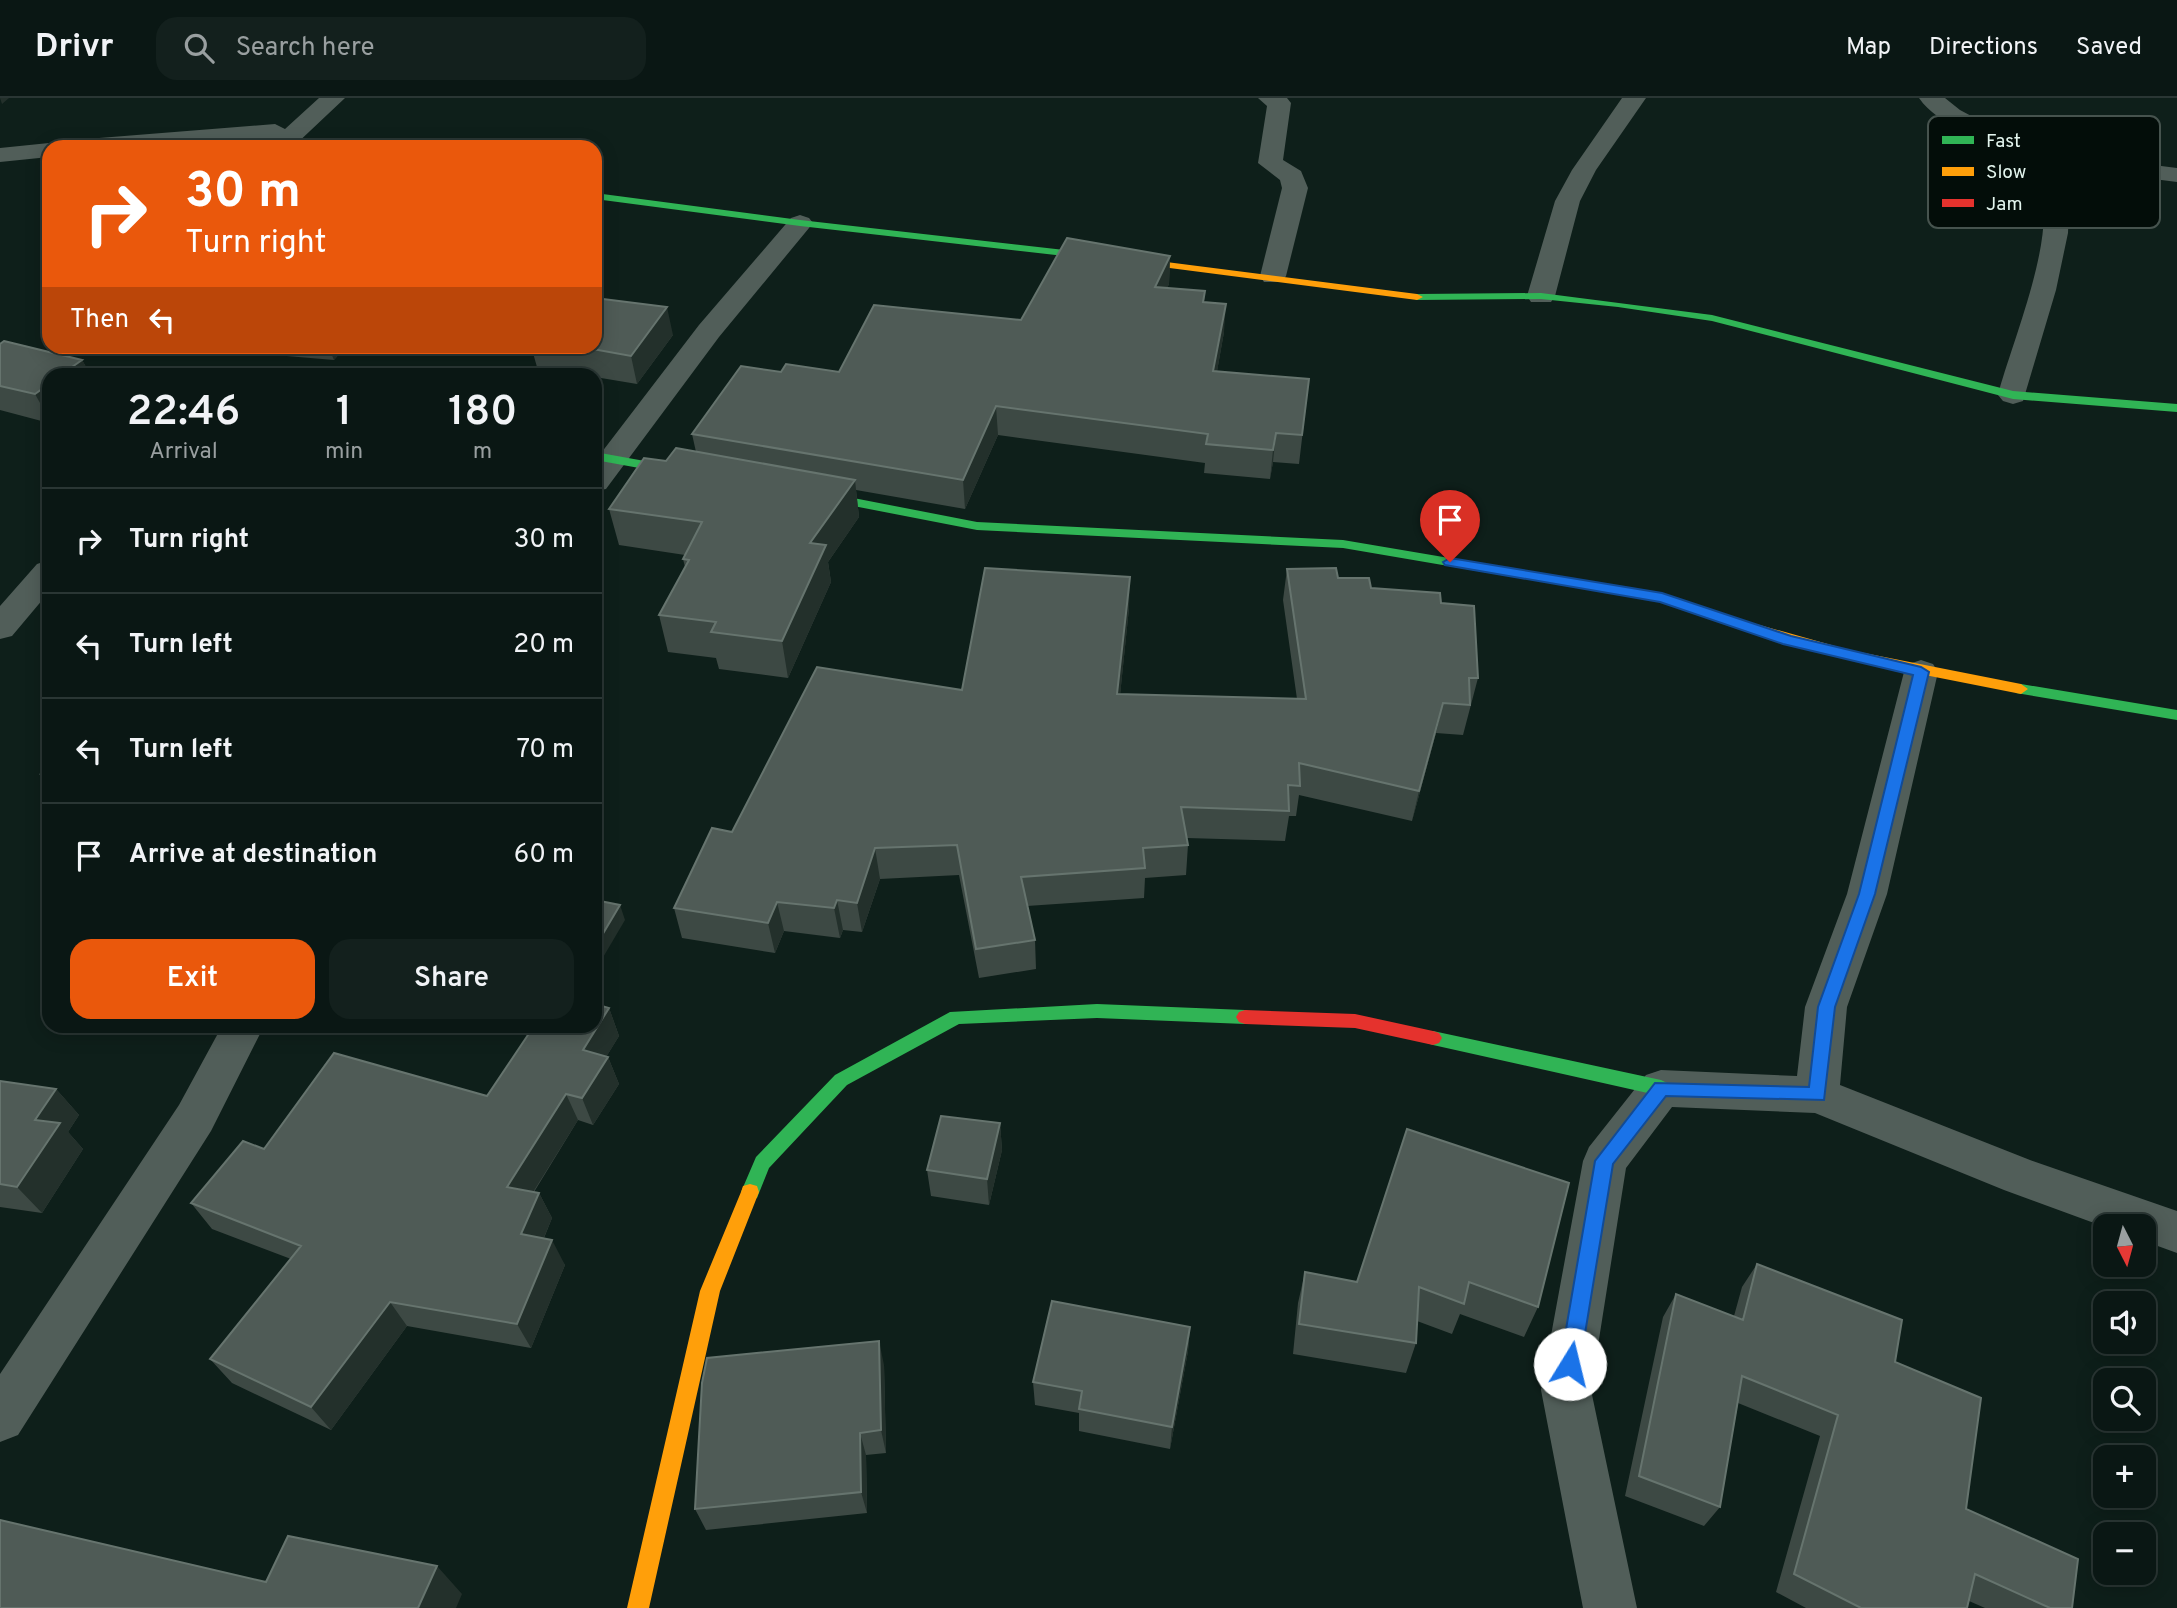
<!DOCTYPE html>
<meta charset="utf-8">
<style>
:root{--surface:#0a1714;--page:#13201d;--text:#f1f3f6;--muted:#999fa0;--line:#2a3634;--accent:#ea580c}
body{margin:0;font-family:Overpass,sans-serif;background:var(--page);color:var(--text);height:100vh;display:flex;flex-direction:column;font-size:26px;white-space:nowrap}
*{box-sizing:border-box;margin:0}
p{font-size:23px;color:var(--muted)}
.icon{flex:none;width:38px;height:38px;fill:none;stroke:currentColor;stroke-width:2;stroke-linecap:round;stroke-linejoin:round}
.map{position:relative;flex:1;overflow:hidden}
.sheet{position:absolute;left:42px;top:270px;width:560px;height:665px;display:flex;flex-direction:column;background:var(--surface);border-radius:21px;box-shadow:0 4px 18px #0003,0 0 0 2px var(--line)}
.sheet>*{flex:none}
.guide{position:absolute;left:42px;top:42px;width:560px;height:214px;border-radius:21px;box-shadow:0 4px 18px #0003,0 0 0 2px var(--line);background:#ea580c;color:#fff;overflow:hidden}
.needle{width:46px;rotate:174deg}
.buttons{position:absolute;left:2093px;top:1116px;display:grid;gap:14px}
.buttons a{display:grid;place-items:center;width:63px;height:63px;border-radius:14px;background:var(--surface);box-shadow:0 4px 18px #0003,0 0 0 2px var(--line);font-size:35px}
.pin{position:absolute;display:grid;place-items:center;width:60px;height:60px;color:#fff;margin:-72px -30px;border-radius:50% 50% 50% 0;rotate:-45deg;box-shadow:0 0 7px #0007}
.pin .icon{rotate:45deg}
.me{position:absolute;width:77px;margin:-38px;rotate:9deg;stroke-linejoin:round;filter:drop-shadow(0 0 5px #0008)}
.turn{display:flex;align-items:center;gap:24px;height:147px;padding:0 28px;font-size:32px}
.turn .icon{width:91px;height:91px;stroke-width:2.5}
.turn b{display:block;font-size:49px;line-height:60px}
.then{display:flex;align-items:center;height:66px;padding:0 28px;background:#0003;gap:14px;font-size:26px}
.eta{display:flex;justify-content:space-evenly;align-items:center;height:119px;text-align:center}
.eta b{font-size:42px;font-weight:600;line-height:49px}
.primary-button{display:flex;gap:14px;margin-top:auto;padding:14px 28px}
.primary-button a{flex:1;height:80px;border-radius:21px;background:var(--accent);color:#fff;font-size:28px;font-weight:600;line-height:80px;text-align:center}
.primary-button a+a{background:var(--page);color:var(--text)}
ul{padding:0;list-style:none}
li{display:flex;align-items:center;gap:21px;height:105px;padding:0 28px;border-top:2px solid var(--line)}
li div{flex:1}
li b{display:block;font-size:26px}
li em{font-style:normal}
header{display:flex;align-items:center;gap:42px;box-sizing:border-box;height:98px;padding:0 35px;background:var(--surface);border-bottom:2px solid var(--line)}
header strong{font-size:33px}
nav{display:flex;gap:38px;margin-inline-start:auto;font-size:24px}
.search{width:490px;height:63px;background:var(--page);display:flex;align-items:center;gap:18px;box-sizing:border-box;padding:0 24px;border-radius:21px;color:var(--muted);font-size:26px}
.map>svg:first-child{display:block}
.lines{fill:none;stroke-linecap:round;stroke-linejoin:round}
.street{fill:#515e59;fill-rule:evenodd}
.fast{fill:#30b455;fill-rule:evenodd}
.slow{fill:#ff9f0a;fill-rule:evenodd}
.jam{fill:#e5322d;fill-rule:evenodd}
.wall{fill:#3d4944}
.shaded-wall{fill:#23302b}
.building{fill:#4f5b56;stroke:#66746e;stroke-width:2}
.route{fill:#1a73e8;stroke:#114b97;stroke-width:2}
.key{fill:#030d09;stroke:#46534e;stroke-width:2}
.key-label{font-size:19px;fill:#e3f5ee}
</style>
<header>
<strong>Drivr</strong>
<div class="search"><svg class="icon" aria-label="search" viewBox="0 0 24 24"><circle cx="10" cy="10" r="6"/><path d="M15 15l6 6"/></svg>Search here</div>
<nav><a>Map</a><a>Directions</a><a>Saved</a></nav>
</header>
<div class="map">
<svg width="2177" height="1510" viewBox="0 0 2177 1510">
<rect width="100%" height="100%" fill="#0e1f1a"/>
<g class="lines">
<!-- street -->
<path class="street" d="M 319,0 L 345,0 L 293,49 L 267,49 L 275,40 L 165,49 L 62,49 L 65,44 L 74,42 L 275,26 L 285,31 Z
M 1258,0 L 1287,0 L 1291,5 L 1283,62 L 1301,73 L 1308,90 L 1286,178 L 1282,184 L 1264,184 L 1260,178 L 1282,90 L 1280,82 L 1258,65 L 1267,8 Z
M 1622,0 L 1646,0 L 1596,72 L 1580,103 L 1555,198 L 1551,204 L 1531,204 L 1527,198 L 1555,103 L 1572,72 Z
M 1919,0 L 1945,0 L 1960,12 L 2035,52 L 2177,70 L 2177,84 L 2052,68 L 2066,90 L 2069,110 L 2068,135 L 2056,192 L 2023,303 L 2013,306 L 2003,303 L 1998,297 C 2011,246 2059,135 2039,88 C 2034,73 2018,61 2006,53 C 1978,35 1939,29 1919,0 Z
M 49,45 L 59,49 L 49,49 L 49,59 L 0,64 L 0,50 Z
M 800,117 L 809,120 L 813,125 L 809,130 L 719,239 L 606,391 L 595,393 L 595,363 L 699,227 L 791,120 Z
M 49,462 L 49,494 L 12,538 L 0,541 L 0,508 L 37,466 Z
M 1921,562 L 1933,566 L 1938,574 L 1887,796 L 1847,909 L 1840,987 L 2030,1062 L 2177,1113 L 2177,1155 L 2144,1143 L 2144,1129 L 2105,1129 L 2004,1092 L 1815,1015 L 1672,1009 L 1626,1070 L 1591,1292 L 1637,1510 L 1583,1510 L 1541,1292 L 1583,1063 L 1589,1049 L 1646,977 L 1661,972 L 1797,978 L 1805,909 L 1847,796 L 1904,574 L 1909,566 Z
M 222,928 L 264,928 L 211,1033 L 18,1337 L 0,1344 L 0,1276 L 179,1007 Z"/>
<!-- fast -->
<path class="fast" d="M 595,95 L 800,122 L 1135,160 L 1140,163 L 1135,166 L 800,128 L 595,101 Z
M 1541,195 L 1712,217 L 2013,293 L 2177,306 L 2177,314 L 2013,301 L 1712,223 L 1618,209 L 1541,201 L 1417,202 L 1411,199 L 1417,196 Z
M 595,354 L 689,371 L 695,375 L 689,379 L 595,362 Z
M 807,391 L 977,424 L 1343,442 L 1662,496 L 1754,526 L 1756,529 L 1749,534 L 1660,504 L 1343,450 L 977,432 L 802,398 L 801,395 Z
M 2021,586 L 2177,612 L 2177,622 L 2016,595 L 2014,591 L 2016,587 Z
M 1097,906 L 1245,912 L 1251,914 L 1254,919 L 1251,924 L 1245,926 L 1097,920 L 959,926 L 847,987 L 769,1070 L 757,1100 L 750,1102 L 743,1100 L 741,1094 L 756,1059 L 835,977 L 950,914 Z
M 1433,933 L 1661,982 L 1667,985 L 1670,990 L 1667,995 L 1661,998 L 1433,947 L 1427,945 L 1424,940 L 1427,935 Z"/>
<!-- slow -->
<path class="slow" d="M 1135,160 L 1417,196 L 1423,199 L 1417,202 L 1131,165 L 1131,161 Z
M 1749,524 L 1849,552 L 2021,586 L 2028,591 L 2021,596 L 1849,562 L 1744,532 L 1742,529 Z
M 750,1086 L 757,1088 L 759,1094 L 720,1193 L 649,1510 L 627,1510 L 700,1193 L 741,1094 L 743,1088 Z"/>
<!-- jam -->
<path class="jam" d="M 1245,912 L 1355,916 L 1433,933 L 1439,935 L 1442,940 L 1439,945 L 1433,947 L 1355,930 L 1245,926 L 1239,924 L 1236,919 L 1239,914 Z"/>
</g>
<!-- wall -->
<path class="wall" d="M 1170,158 L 1169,186 L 1167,190 L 1205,193 L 1204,204 L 1224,234 L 1217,273 L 1309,281 L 1299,366 L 1273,364 L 1270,381 L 1204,375 L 1205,365 L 998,337 L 965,411 L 856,392 L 859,419 L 828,464 L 831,484 L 788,580 L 719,571 L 716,560 L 668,554 L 659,517 L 685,469 L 683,461 L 685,457 L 619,447 L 609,411 L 666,363 L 696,354 L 692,336 L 781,274 L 839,274 L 1021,222 Z
M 673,237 L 637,286 L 595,279 L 595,276 L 580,276 L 537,269 L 531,248 L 595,248 Z
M 0,246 L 82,262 L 90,276 L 49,276 L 49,325 L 0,312 Z
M 170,248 L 346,248 L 334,262 Z
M 491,248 L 526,248 L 522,253 Z
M 1287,471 L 1338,480 L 1371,490 L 1441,505 L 1478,580 L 1463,637 L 1436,635 L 1412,723 L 1299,697 L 1296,718 L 1289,718 L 1285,743 L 1187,740 L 1188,747 L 1186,777 L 1145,780 L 1144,800 L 1027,808 L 1035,842 L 1036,871 L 979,880 L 959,777 L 880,781 L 862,834 L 843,832 L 840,840 L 784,833 L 775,855 L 682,840 L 674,810 L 732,734 L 962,592 L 1129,510 L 1120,597 L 1297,601 L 1283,502 Z
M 49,669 L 49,687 L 41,676 Z
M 609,910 L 619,938 L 606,959 L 608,959 L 619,986 L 593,1027 L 578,1022 L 534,1094 L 539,1095 L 552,1120 L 544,1140 L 565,1167 L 531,1250 L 407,1228 L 331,1332 L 232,1285 L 210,1261 L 291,1161 L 212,1131 L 191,1105 L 487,998 Z
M 0,983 L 56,991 L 79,1017 L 68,1034 L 83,1051 L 42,1115 L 0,1109 Z
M 1000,1025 L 1002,1052 L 989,1107 L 931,1098 L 927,1072 Z
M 1407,1031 L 1538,1209 L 1524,1239 L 1460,1216 L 1452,1236 L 1417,1223 L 1416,1245 L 1406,1275 L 1293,1256 L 1298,1205 L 1305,1174 L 1357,1184 Z
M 1757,1166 L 1895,1264 L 1966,1411 L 2072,1510 L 1985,1510 L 1969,1503 L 1967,1510 L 1806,1510 L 1776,1494 L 1820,1338 L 1738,1305 L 1720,1409 L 1704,1428 L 1625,1398 L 1663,1219 L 1676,1196 L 1734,1218 L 1742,1189 Z
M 1190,1229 L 1188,1253 L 1170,1351 L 1079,1333 L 1079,1315 L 1035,1307 L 1033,1284 Z
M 884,1267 L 886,1355 L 866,1357 L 867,1415 L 706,1432 L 695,1411 Z"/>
<!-- shaded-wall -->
<path class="shaded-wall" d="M 0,0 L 9,0 L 2,6 Z
M 1170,158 L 1169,186 L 1154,217 L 1155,189 Z
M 1226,206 L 1224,234 L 1212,302 L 1213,273 Z
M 667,209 L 673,237 L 637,286 L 631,258 Z
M 328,248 L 346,248 L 334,262 Z
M 82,262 L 90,276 L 62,276 Z
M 49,286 L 49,321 L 35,296 Z
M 996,308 L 998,337 L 965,411 L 963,382 Z
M 1276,335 L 1273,364 L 1270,381 L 1273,352 Z
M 855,382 L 859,419 L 828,464 L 831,484 L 788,580 L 782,543 L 810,445 Z
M 1130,479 L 1129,510 L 1117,627 L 1117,596 Z
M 1443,605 L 1436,635 L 1412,723 L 1419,693 Z
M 875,750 L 880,781 L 862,834 L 857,805 Z
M 837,802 L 843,832 L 840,840 L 834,810 Z
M 777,804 L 784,833 L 775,855 L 768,825 Z
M 620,807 L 625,822 L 595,873 L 595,849 Z
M 609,910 L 619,938 L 594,979 L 583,952 Z
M 608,959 L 619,986 L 593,1027 L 582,1000 Z
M 56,991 L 79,1017 L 68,1034 L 83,1051 L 42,1115 L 17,1089 L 35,1022 Z
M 566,996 L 578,1022 L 520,1115 L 507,1089 Z
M 1000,1025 L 1002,1052 L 989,1107 L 987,1081 Z
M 539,1095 L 552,1120 L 535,1161 L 521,1136 Z
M 552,1142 L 565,1167 L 531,1250 L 517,1226 Z
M 390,1204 L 407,1228 L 331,1332 L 311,1309 Z
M 1190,1229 L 1188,1253 L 1170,1351 L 1172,1329 Z
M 879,1243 L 884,1267 L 886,1355 L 881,1332 Z
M 860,1335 L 866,1357 L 867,1415 L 861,1394 Z
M 437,1468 L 462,1496 L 456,1510 L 418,1510 Z"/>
<!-- building -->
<path class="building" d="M 1067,140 L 1170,158 L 1155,189 L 1205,193 L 1203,204 L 1226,206 L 1213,273 L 1309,281 L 1302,337 L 1276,335 L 1273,352 L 1206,346 L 1208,336 L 996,308 L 963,382 L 692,336 L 741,268 L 781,274 L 786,266 L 839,274 L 874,207 L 1021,222 Z
M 595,200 L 667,209 L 631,258 L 576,248 L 595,248 Z
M 4,243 L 82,262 L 62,276 L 49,276 L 49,286 L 35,296 L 0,288 L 0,246 Z
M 676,350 L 855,382 L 810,445 L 826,447 L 782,543 L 711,534 L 716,524 L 659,517 L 689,462 L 683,461 L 702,424 L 609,411 L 644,360 L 666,363 Z
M 985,470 L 1130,479 L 1117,596 L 1306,601 L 1287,471 L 1336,470 L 1338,480 L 1369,480 L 1371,490 L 1440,495 L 1441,505 L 1474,508 L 1478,580 L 1469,580 L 1470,607 L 1443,605 L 1419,693 L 1299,665 L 1300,688 L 1288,687 L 1289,713 L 1181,709 L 1188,747 L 1143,750 L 1145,770 L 1021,779 L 1035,842 L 976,851 L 957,747 L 875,750 L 857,805 L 837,802 L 834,810 L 777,804 L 768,825 L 674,810 L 712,730 L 732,734 L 817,569 L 962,592 Z
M 49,669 L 49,679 L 41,676 Z
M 595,802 L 620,807 L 595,849 Z
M 595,906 L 609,910 L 583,952 L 608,959 L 582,1000 L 566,996 L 507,1089 L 539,1095 L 521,1136 L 552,1142 L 517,1226 L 390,1204 L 311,1309 L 210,1261 L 301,1148 L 191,1105 L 243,1043 L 264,1051 L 334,955 L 487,998 L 534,928 L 595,928 Z
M 0,983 L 56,991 L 35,1022 L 60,1025 L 17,1089 L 0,1086 Z
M 941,1018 L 1000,1025 L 987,1081 L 927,1072 Z
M 1407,1031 L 1569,1085 L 1538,1209 L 1469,1184 L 1464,1206 L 1419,1189 L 1416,1245 L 1299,1226 L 1305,1174 L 1357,1184 Z
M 1757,1166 L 1902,1222 L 1895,1264 L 1981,1300 L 1966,1411 L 2078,1461 L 2072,1510 L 2050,1510 L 1975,1476 L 1967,1510 L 1861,1510 L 1794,1476 L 1838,1317 L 1742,1278 L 1720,1409 L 1639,1378 L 1676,1196 L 1743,1222 Z
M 1052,1203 L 1190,1229 L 1172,1329 L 1079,1311 L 1082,1293 L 1033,1284 Z
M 879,1243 L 881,1332 L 860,1335 L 861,1394 L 695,1411 L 702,1285 L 707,1260 Z
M 0,1422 L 266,1484 L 288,1438 L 437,1468 L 418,1510 L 0,1510 Z"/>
<!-- route -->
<path class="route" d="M 1450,460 L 1662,495 L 1791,538 L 1921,569 L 1929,574 L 1875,796 L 1835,909 L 1824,1002 L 1666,998 L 1613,1066 L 1580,1266 L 1577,1273 L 1570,1276 L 1563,1273 L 1560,1266 L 1595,1063 L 1655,985 L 1809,989 L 1818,909 L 1859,796 L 1913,577 L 1783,546 L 1660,504 L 1445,467 L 1443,464 Z"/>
<!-- legend -->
<rect x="1928" y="18" width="232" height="112" rx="10" class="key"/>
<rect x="1942" y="38" width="32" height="8" fill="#30b455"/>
<rect x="1942" y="69" width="32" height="9" fill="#ff9f0a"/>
<rect x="1942" y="101" width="32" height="8" fill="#e5322d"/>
<g class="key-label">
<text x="1986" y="49">Fast</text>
<text x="1986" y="80">Slow</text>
<text x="1986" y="112">Jam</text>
</g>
</svg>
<div class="buttons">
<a><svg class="needle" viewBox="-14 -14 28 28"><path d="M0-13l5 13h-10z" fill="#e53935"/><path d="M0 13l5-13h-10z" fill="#999fa0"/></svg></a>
<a><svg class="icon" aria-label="sound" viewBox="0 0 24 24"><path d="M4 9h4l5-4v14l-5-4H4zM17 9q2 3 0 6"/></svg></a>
<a><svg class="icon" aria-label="search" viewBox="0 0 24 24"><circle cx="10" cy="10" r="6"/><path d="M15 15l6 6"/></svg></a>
<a>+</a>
<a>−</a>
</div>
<div class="pin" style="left:1450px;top:464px;background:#d93025"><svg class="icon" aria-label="arrive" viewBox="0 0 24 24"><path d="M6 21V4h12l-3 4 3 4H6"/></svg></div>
<svg class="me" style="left:1570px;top:1266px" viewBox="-20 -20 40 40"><circle r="19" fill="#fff"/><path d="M0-13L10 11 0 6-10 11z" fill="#1a73e8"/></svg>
<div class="guide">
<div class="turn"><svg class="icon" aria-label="right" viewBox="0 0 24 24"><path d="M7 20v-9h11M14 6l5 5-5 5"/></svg><div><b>30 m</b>Turn right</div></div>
<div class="then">Then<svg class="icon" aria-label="left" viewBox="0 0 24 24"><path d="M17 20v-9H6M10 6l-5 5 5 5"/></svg></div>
</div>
<section class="sheet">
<div class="eta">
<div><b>22:46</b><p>Arrival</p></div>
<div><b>1</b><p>min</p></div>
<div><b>180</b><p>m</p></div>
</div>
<ul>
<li><svg class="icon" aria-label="right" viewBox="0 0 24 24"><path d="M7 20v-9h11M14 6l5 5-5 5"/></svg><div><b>Turn right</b></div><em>30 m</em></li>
<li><svg class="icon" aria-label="left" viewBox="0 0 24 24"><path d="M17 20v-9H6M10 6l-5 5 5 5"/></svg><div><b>Turn left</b></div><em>20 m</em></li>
<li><svg class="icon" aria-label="left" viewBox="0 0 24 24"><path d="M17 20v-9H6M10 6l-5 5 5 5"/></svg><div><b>Turn left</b></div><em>70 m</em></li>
<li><svg class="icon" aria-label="arrive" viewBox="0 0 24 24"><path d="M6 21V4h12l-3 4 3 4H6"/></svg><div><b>Arrive at destination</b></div><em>60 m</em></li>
</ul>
<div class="primary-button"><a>Exit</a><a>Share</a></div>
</section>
</div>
